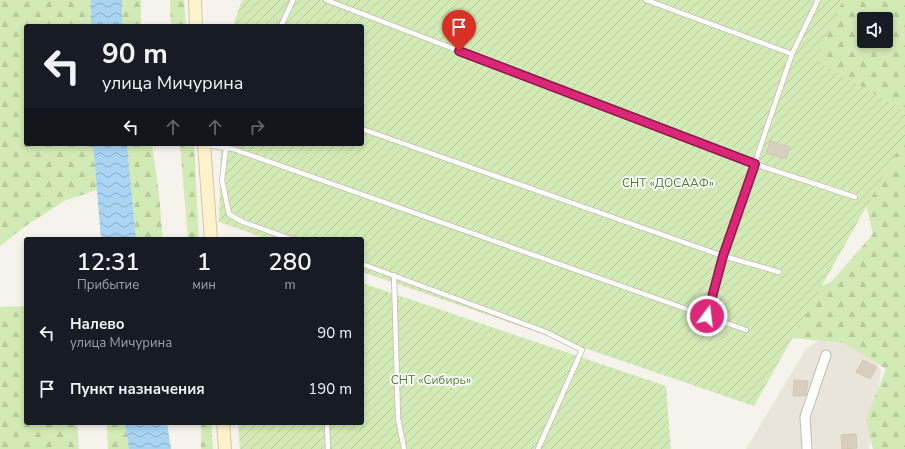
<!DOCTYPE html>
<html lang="ru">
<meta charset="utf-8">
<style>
:root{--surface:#171b24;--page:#20242c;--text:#f1f3f6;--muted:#9ea1a6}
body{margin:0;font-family:"Nunito Sans",sans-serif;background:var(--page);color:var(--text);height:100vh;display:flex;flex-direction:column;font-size:15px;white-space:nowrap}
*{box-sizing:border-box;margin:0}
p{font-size:13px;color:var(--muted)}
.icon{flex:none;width:22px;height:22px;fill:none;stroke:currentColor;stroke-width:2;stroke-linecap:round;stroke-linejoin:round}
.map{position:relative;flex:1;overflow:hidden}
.panel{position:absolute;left:24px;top:237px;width:340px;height:188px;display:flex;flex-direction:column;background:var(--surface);border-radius:4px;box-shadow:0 2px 6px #0003}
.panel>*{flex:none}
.hud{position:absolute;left:24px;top:24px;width:340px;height:122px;border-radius:4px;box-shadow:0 2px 6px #0003;background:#171b24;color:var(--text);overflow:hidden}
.fabs{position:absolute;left:857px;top:12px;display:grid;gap:8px}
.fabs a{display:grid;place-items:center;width:36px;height:36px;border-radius:4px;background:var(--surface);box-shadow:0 2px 6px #0003;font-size:20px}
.pin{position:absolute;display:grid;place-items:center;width:34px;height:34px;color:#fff;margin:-41px -17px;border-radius:50% 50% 50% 0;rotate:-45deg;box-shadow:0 0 4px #0007}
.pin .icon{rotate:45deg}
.me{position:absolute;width:44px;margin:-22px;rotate:15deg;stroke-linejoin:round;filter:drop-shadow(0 0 3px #0008)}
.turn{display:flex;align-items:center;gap:14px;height:84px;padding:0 12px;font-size:18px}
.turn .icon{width:52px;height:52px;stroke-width:2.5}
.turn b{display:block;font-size:28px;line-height:34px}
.lanes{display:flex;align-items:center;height:38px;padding:0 12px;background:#0003;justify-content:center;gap:20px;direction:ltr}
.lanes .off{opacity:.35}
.eta{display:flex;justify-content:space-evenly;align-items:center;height:68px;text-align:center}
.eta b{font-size:24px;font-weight:600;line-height:28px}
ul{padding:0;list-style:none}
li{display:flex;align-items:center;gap:12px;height:56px;padding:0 12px}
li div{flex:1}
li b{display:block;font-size:15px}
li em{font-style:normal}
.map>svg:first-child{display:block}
.residential{fill:#eae5da}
.forest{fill:url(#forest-firs);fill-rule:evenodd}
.garden{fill:url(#garden-furrows)}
.water{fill:url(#water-waves)}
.building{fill:#d8cfc1;stroke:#d3c7b4}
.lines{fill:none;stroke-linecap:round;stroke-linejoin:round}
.lane-casing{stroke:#c2bbae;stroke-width:6}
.street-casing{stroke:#c2bbae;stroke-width:11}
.secondary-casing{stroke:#d6c79b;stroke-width:14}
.lane{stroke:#fff;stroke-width:4.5}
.street{stroke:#fff;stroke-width:9}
.secondary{stroke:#fff3cd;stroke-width:12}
.route-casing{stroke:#8e194d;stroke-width:10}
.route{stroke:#db2777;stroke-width:7}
.labels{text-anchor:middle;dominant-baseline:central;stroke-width:3.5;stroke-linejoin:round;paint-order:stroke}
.park-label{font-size:12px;fill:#4a7f2a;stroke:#fff}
</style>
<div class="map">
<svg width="905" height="449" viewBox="0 0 905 449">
<defs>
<pattern id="forest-firs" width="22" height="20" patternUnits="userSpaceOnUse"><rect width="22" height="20" fill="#d2eab5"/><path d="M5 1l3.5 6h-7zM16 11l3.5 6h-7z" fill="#b6ca9c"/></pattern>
<pattern id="garden-furrows" width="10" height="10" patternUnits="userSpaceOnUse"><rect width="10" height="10" fill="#d2eab5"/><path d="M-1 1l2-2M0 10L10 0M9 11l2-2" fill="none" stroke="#b6ca9c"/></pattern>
<pattern id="water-waves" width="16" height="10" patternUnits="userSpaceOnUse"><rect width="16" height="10" fill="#a9d4f2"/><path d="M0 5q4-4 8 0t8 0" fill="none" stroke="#8caec5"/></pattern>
</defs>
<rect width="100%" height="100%" fill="#f6f3ec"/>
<!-- residential -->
<path class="residential" d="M 848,321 L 881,370 L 869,449 L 746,449 L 806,349 Z"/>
<!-- forest -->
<path class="forest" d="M 0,0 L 91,0 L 91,26 L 26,26 L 26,144 L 93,144 L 97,190 L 64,201 L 24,227 L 0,246 Z
M 122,0 L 141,0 L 141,26 L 122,26 Z
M 170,0 L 184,0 L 186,26 L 171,26 Z
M 825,0 L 905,0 L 905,449 L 873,449 L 866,420 L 886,369 L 844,343 L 781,337 L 789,299 L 831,282 L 873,234 L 864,195 L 806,56 ZM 864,19 L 886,19 L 886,41 L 864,41 Z
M 127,144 L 152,144 L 159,195 L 163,239 L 136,239 Z
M 180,144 L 194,144 L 199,239 L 188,239 Z
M 26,306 L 26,423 L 77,423 L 79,449 L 0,449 L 0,307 Z
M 107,423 L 125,423 L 129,449 L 108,449 Z
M 201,423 L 211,423 L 213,449 L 201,449 Z"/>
<!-- garden -->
<path class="garden" d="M 242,0 L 843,0 L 816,61 L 905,111 L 905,138 L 754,406 L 362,272 L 362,239 L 267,239 L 219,222 L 221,144 L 362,144 L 362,26 L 233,26 Z
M 362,283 L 666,386 L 671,449 L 240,449 L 238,423 L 362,423 Z"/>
<!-- water -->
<path class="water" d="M 91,0 L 122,0 L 122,26 L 91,26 Z
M 93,144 L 127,144 L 136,239 L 101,239 Z
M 125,423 L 167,423 L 171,449 L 129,449 Z"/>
<!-- building -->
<path class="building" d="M 770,141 L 790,147 L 786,159 L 766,153 Z
M 863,360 L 877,367 L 870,379 L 856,372 Z
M 794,380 L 808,381 L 806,396 L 793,396 Z
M 856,434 L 857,448 L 842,449 L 841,435 Z"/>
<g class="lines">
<defs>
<path id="lane" d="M 326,0 L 755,164 L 855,197
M 646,0 L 792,54
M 281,26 L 293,0
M 362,129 L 723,256 L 779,272
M 205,145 L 233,149 L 746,330
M 226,148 L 222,180 L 229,214 L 243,222 L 291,239
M 362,264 L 546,332 L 582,350 L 538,449
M 394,275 L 398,418 L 404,449
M 707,316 L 723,256 L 792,54 L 818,0
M 327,423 L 328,449"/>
<path id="street" d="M 807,449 L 805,417 L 826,355"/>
<path id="secondary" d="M 195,0 L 196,26
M 204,144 L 211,239
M 223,423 L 225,449"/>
</defs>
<!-- lane casing -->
<use href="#lane" class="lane-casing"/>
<!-- street casing -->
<use href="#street" class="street-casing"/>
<!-- secondary casing -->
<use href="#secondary" class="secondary-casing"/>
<!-- lane -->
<use href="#lane" class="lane"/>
<!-- street -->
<use href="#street" class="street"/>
<!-- secondary -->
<use href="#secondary" class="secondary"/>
</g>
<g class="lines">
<defs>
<path id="route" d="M 459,51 L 755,164 L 723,256 L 707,316"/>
</defs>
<!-- route casing -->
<use href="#route" class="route-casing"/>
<!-- route -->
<use href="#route" class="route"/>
</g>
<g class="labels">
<!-- park labels -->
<g class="park-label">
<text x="668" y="183">СНТ «ДОСААФ»</text>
<text x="431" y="380">СНТ «Сибирь»</text>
</g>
</g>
</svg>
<div class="fabs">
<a><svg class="icon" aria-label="sound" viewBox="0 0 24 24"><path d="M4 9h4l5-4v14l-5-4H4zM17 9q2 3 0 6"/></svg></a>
</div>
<div class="pin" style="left:459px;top:51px;background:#d93025"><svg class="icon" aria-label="arrive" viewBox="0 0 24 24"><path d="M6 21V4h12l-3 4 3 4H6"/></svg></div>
<svg class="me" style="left:707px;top:316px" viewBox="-20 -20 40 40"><circle r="17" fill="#db2777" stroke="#fff" stroke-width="3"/><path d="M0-11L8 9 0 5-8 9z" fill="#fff"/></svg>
<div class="hud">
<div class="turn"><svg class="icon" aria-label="left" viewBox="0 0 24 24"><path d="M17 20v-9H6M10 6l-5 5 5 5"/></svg><div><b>90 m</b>улица Мичурина</div></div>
<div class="lanes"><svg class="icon" aria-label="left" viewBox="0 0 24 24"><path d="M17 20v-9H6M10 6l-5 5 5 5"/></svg><svg class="icon off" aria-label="ahead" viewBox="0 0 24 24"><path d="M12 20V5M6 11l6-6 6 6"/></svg><svg class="icon off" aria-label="ahead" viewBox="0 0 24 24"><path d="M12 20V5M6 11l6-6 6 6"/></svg><svg class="icon off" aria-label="right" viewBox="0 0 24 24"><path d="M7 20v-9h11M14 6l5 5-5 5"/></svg></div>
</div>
<section class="panel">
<div class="eta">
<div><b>12:31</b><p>Прибытие</p></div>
<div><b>1</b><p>мин</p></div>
<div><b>280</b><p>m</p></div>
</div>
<ul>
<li><svg class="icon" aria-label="left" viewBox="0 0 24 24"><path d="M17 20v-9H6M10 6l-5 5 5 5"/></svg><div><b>Налево</b><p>улица Мичурина</p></div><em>90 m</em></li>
<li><svg class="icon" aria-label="arrive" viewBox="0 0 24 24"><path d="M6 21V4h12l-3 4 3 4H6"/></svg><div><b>Пункт назначения</b></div><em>190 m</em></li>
</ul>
</section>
</div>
